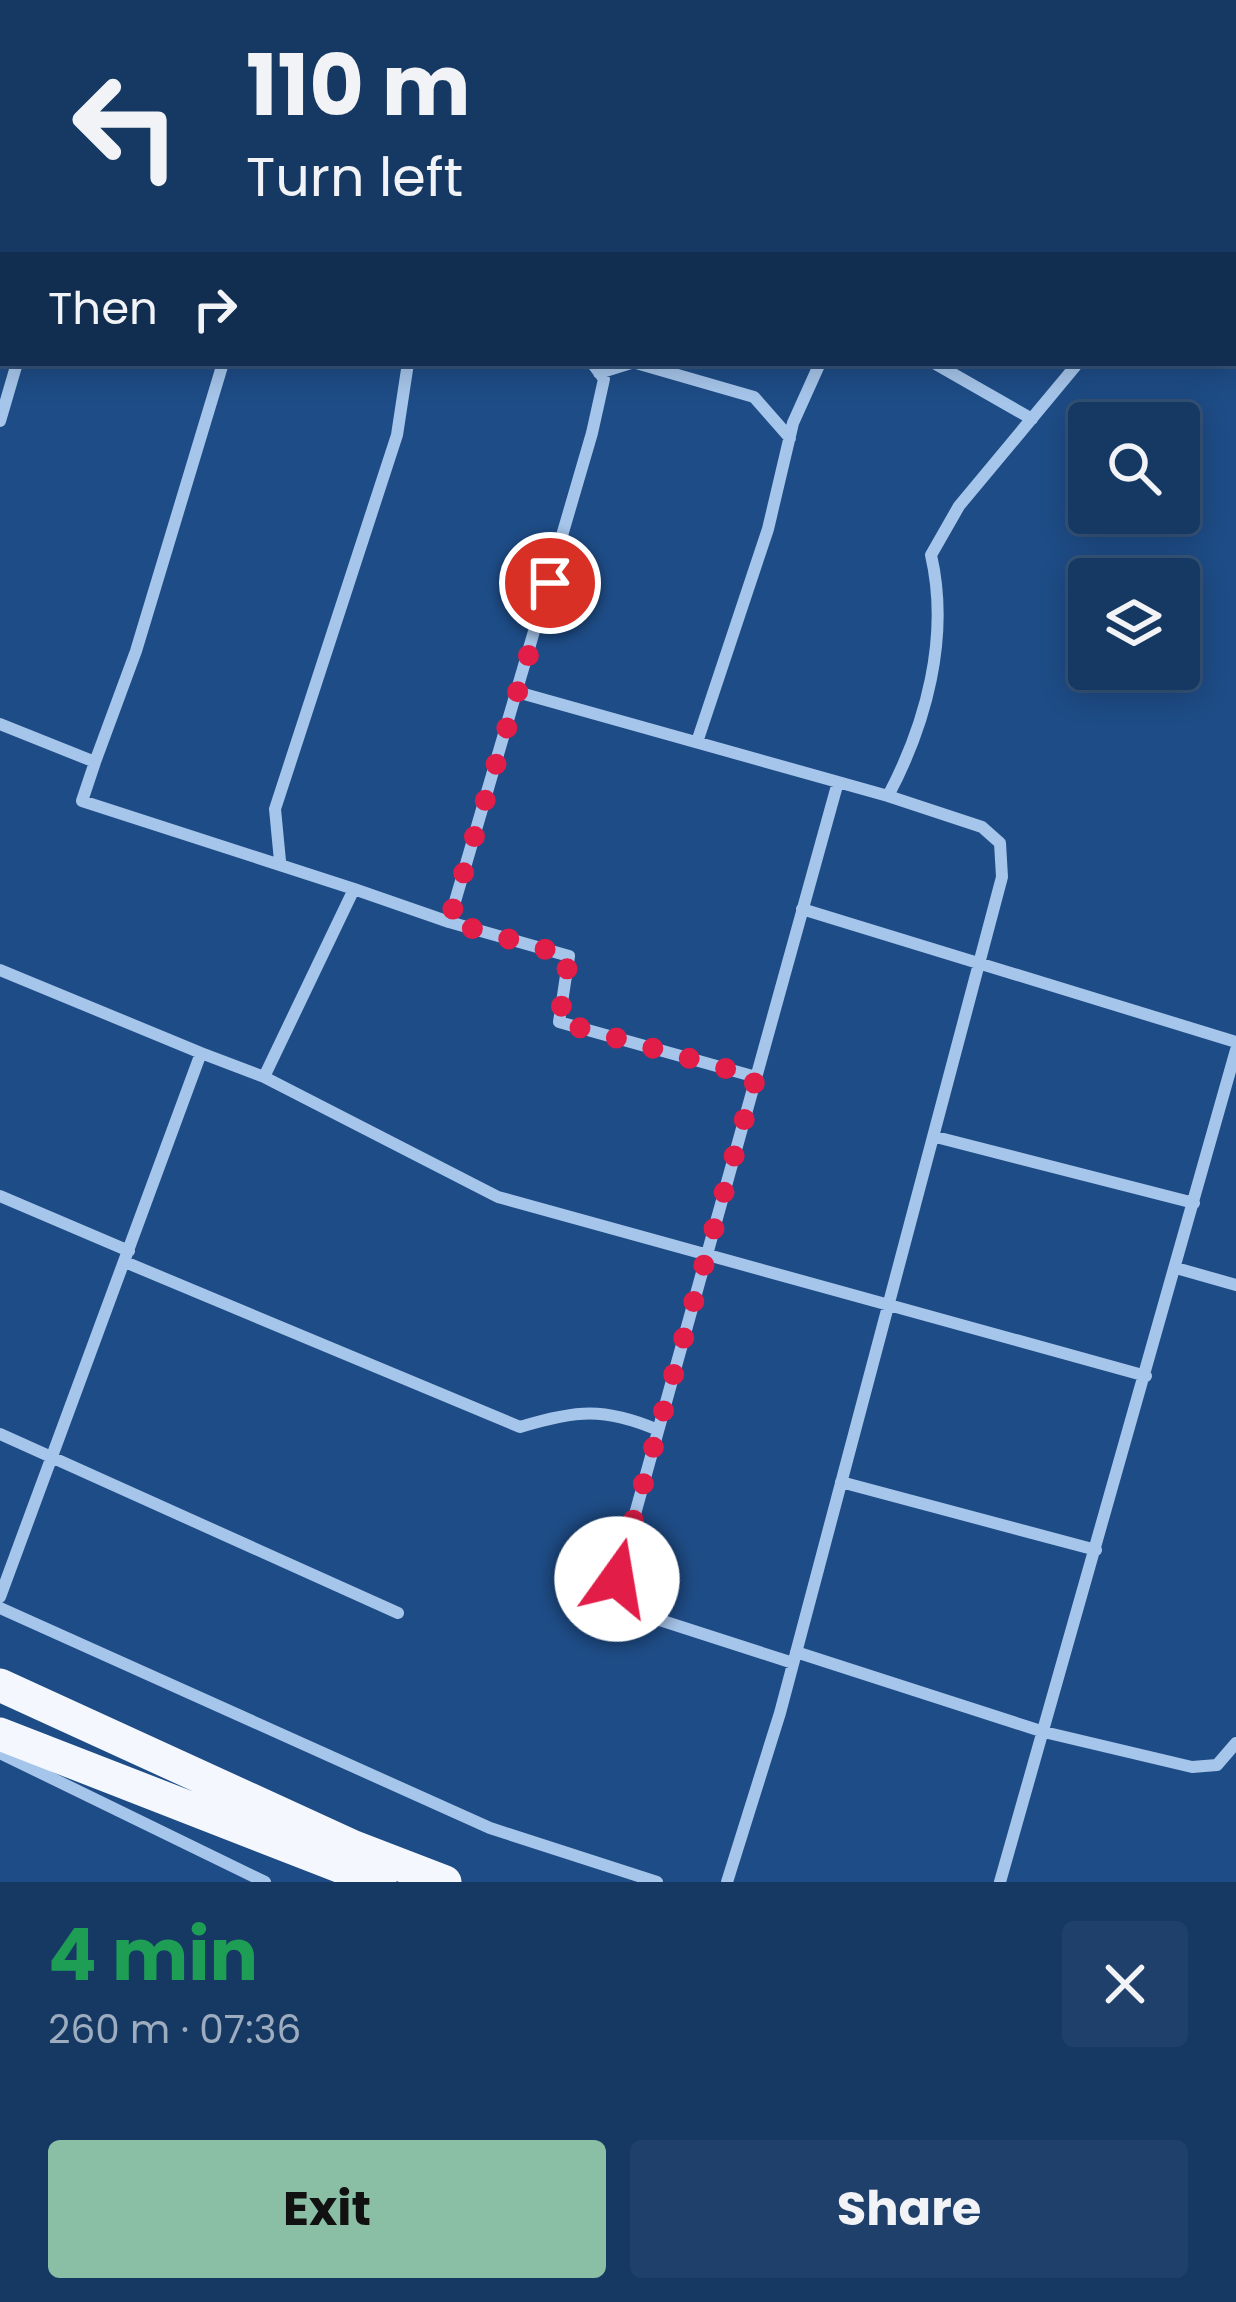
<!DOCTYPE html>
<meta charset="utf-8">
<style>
:root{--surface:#163964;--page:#1f406a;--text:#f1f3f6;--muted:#9eacbf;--line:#355378;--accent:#8abfa5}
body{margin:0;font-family:Poppins,sans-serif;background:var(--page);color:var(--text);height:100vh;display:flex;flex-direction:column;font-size:45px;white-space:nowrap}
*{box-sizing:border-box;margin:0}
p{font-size:39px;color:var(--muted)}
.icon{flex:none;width:66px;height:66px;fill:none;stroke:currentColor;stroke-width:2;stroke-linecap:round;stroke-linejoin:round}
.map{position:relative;height:1882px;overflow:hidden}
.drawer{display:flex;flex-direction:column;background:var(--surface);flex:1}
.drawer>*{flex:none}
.guide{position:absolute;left:0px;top:0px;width:1236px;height:366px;box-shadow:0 6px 30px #0003,0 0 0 3px var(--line);background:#163964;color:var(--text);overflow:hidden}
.tools{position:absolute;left:1068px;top:402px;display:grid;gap:24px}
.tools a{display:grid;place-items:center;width:132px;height:132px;border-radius:12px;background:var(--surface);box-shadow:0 6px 30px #0003,0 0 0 3px var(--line);font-size:60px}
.pin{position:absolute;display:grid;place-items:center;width:102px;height:102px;color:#fff;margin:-51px;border:6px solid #fff;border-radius:50%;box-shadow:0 3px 12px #0007}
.me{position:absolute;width:132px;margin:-66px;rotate:13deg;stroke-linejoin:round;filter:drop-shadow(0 0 9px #0008)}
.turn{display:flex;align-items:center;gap:42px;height:252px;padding:0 48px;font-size:54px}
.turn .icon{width:156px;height:156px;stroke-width:2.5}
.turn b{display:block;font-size:84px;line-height:102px}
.then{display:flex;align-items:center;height:114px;padding:0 48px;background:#0003;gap:24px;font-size:45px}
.round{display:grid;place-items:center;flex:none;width:126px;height:126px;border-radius:12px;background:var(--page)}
.head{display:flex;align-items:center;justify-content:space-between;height:204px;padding:0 48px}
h1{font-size:72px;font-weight:700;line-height:90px;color:#1e9e55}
.button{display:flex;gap:24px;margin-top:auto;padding:24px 48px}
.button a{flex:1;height:138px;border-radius:12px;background:var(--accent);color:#111;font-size:48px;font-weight:700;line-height:138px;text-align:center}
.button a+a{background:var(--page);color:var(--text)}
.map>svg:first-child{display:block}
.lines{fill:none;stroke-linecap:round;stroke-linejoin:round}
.minor{stroke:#a6c5ea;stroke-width:12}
.trunk{stroke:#f4f8fe;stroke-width:33}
.route{stroke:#e11d48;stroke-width:21;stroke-dasharray:0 37.8}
</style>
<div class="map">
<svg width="1236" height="1882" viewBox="0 0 1236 1882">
<rect width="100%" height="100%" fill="#1e4c86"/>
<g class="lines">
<!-- minor -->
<path class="minor" d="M 132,3 L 133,0
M 334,3 L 334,0
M 645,3 L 646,0
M 0,17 L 3,18
M 636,363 L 754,397 L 790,438
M 934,363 L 1032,419
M 599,373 L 631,363
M 0,421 L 17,363
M 517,692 L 888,796 C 926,724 950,637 931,555 L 959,506 L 1078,363
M 0,724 L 95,762 L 82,801 L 354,889 L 264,1077 L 201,1053 L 0,1597
M 697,742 L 768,529 L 793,423 L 820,363
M 95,762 L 136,651 L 223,363
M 280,861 L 275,809 L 397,435 L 408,363
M 354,889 L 449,922 L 592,433 L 604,379 L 592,363
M 802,909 L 1236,1042
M 449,922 L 569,956 L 559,1022 L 756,1077
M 0,970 L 201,1053
M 264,1077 L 498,1197 L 1146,1376
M 936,1137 L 1194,1203
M 0,1196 L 129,1251
M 125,1262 L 520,1427 C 576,1410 604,1407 658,1430
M 1176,1268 L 1236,1285
M 0,1434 L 398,1613
M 841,1482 L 1096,1550
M 0,1608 L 490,1828 L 657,1882
M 796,1652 L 1044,1732 L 1192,1767 L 1217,1765 L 1236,1743
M 793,1663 L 638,1613 L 620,1604 L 617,1579 L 838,782
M 0,1753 L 265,1882
M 727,1882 L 780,1713 L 1002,877 L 1000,843 L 982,827 L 888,796
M 1000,1882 L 1236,1050"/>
<!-- trunk -->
<path class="trunk" d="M 0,1685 L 354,1847 L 445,1882
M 0,1734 L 380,1882"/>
</g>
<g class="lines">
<!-- route -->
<path class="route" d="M 550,583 L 449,922 L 569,956 L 559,1022 L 756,1077 L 617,1579"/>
</g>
</svg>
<div class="tools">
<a><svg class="icon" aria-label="search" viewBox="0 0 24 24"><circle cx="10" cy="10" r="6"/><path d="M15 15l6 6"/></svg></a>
<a><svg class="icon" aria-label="layers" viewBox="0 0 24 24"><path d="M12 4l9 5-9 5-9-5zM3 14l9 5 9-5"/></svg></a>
</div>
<div class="pin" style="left:550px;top:583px;background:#d93025"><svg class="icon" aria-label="arrive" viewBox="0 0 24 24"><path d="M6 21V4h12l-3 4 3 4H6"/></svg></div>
<svg class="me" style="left:617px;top:1579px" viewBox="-20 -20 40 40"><circle r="19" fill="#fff"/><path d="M0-13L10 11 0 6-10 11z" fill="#e11d48"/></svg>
<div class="guide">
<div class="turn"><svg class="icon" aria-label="left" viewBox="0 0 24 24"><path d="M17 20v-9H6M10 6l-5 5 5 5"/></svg><div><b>110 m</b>Turn left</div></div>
<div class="then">Then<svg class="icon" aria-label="right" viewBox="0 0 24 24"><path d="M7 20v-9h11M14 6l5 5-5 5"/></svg></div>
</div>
</div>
<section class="drawer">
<div class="head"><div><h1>4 min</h1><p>260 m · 07:36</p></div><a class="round"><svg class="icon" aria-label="close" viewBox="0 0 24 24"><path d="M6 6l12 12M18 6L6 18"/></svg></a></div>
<div class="button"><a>Exit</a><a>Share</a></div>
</section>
